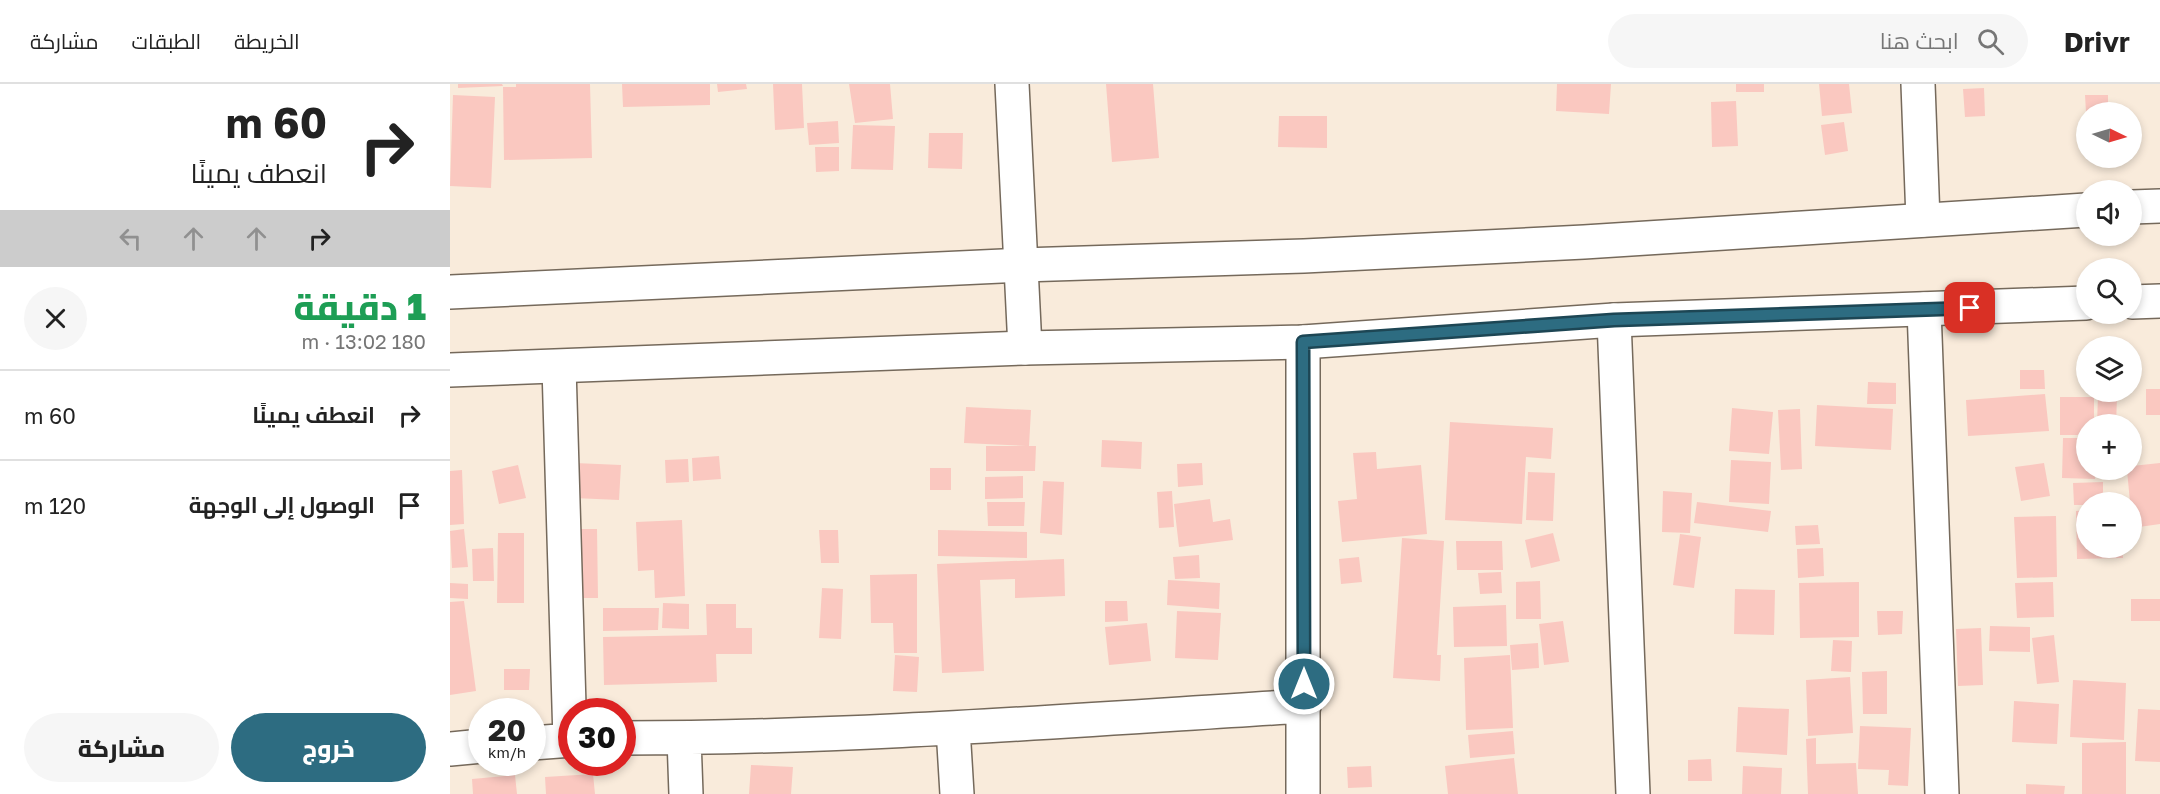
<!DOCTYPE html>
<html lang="ar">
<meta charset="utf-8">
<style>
:root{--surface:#fff;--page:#f6f6f6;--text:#222;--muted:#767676;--line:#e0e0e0;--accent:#2d6c81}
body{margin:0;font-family:"Golos Text",Cairo,sans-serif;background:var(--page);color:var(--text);direction:rtl;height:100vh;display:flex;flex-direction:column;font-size:22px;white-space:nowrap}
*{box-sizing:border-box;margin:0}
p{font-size:20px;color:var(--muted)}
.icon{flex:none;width:33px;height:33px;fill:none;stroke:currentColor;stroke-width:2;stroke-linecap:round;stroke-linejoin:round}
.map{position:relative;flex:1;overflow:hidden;direction:ltr}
.sheet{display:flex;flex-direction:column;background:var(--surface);width:450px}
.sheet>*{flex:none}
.top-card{background:#fff;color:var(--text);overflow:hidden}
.needle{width:39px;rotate:95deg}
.fabs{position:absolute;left:1626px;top:18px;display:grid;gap:12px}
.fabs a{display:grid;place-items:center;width:66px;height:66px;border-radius:50%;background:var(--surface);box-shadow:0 3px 9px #0003;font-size:30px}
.speed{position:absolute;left:18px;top:614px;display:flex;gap:12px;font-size:30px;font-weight:700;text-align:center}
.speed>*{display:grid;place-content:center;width:78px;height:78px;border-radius:50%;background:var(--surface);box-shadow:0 3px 9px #0003;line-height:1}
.speed small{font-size:15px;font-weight:400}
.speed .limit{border:9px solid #d22;background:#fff;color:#111}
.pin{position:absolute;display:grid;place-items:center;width:51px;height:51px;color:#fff;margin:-26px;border-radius:12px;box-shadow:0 3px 9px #0006}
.me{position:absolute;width:66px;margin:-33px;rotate:0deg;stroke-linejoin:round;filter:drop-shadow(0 0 4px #0008)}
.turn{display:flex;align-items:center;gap:21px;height:126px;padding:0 24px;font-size:27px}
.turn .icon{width:78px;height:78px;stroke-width:2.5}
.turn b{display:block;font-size:42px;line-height:51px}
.lanes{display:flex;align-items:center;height:57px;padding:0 24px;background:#0003;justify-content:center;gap:30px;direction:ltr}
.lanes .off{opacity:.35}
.round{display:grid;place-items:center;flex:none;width:63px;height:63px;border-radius:32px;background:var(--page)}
.overview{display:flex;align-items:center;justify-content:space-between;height:102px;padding:0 24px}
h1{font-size:36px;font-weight:800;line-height:45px;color:#1e9e55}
.button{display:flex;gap:12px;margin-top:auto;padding:12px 24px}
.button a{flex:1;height:69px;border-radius:36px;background:var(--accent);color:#fff;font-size:24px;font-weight:800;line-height:69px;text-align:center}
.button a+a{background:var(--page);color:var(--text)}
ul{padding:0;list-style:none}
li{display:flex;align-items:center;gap:18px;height:90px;padding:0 24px;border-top:2px solid var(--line)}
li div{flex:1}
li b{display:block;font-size:22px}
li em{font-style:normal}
header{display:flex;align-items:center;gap:36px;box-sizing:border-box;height:84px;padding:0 30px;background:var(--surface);border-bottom:2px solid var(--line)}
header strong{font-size:28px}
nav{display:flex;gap:33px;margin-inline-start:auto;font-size:21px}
.search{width:420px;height:54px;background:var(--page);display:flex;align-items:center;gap:15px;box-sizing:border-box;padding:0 21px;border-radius:33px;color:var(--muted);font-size:22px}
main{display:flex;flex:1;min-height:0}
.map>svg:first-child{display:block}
.building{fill:#fac8c0}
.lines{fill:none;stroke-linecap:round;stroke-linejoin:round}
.minor-casing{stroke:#75695b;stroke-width:36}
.major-casing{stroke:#75695b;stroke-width:36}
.minor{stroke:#fff;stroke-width:33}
.major{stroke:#fff;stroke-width:33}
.route-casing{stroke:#1d4654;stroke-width:15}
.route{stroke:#2d6c81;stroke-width:10}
</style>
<header>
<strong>Drivr</strong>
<div class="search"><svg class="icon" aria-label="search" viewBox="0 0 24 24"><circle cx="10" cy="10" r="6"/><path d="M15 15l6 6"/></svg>ابحث هنا</div>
<nav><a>الخريطة</a><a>الطبقات</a><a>مشاركة</a></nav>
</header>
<main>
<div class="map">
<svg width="1710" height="710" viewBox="0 0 1710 710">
<rect width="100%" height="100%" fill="#f9ebdb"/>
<!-- building -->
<path class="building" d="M 8,0 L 52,0 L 53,2 L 8,4 Z
M 66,0 L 140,0 L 142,74 L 54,76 L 53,3 L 66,3 Z
M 172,0 L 260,0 L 260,21 L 173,23 Z
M 267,0 L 296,0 L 297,5 L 268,8 Z
M 323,0 L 352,0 L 354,44 L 325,46 Z
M 399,0 L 440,0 L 443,35 L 405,39 Z
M 656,0 L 703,0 L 709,74 L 662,78 Z
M 1107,0 L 1161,0 L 1159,30 L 1106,27 Z
M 1286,0 L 1314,0 L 1314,8 L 1286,8 Z
M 1369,0 L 1399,0 L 1402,29 L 1372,32 Z
M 1534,4 L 1535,32 L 1515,33 L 1513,5 Z
M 3,11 L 45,13 L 41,104 L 0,102 Z
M 1635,11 L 1658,11 L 1658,28 L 1636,28 Z
M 1286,17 L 1288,62 L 1262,63 L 1261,18 Z
M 829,32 L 877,32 L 877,64 L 828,63 Z
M 388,37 L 389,59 L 359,61 L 357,39 Z
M 1394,38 L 1398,67 L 1375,71 L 1371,41 Z
M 403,41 L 445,42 L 443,86 L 401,85 Z
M 479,49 L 513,49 L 512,85 L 478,84 Z
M 365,63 L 389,63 L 389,87 L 366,88 Z
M 1570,286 L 1594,286 L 1595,305 L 1570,305 Z
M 1418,298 L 1446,299 L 1446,320 L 1417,320 Z
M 1696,305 L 1710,305 L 1710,331 L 1696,331 Z
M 1595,310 L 1599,347 L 1518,352 L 1516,316 Z
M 1648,312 L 1667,313 L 1666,340 L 1647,340 Z
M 1610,313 L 1644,313 L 1644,340 L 1636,340 L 1636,351 L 1610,351 Z
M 1367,321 L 1443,325 L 1441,366 L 1365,362 Z
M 516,323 L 581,326 L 579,362 L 586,362 L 585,387 L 536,387 L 536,362 L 576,362 L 514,359 Z
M 1282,324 L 1323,328 L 1319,370 L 1279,367 Z
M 1350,325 L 1352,385 L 1331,386 L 1328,326 Z
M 1000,338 L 1103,344 L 1101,375 L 1076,373 L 1072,440 L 995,436 Z
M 1613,354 L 1636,354 L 1636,386 L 1646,386 L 1645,395 L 1612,394 Z
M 652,356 L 692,358 L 691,385 L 651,383 Z
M 926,368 L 927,385 L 971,381 L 977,450 L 892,458 L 888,417 L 907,415 L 903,369 Z
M 269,372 L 271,395 L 243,397 L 242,374 Z
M 238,375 L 239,398 L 216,399 L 215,376 Z
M 1281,376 L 1321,378 L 1319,420 L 1279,418 Z
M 125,379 L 171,381 L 169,416 L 124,414 Z
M 752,379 L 753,401 L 728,403 L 727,380 Z
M 1594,379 L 1600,412 L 1571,417 L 1565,383 Z
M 1710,379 L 1710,440 L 1682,444 L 1682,418 L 1680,418 L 1677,386 L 1682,386 L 1682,382 Z
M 68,381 L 76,414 L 49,420 L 42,387 Z
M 480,384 L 501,384 L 501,406 L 480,406 Z
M 12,386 L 14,440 L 0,441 L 0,387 Z
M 1078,388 L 1105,389 L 1103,437 L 1076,436 Z
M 573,392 L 573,414 L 535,415 L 535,393 Z
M 593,397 L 614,398 L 612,451 L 590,449 Z
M 1653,398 L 1653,418 L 1636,418 L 1636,421 L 1624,421 L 1623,399 Z
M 722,407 L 724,443 L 709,444 L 707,408 Z
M 1213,407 L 1242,409 L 1240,449 L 1212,448 Z
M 760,415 L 763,438 L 780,435 L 783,456 L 729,463 L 724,420 Z
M 537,418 L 575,418 L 574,442 L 538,442 Z
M 1247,418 L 1321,427 L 1318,448 L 1244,439 Z
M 1636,426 L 1636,464 L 1672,464 L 1673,474 L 1627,475 L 1626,427 Z
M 1606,432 L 1607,493 L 1567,494 L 1564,433 Z
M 232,436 L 235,512 L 205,514 L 204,486 L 188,487 L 186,438 Z
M 1368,441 L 1370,460 L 1346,461 L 1345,442 Z
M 14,445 L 18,483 L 2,484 L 0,447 Z
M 128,445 L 147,445 L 148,514 L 129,514 Z
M 369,446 L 388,446 L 389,479 L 371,479 Z
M 488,446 L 577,448 L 577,474 L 488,472 Z
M 48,449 L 74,449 L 74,519 L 47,519 Z
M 1103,449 L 1110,477 L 1081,484 L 1075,456 Z
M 1230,450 L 1251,453 L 1244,504 L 1223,501 Z
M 952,454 L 994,457 L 987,571 L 991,571 L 990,597 L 943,594 Z
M 1006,457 L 1052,457 L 1053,486 L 1007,486 Z
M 43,464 L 44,497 L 23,497 L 22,465 Z
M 1373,464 L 1374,492 L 1348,494 L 1347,465 Z
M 749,471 L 750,494 L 725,495 L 723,473 Z
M 909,473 L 912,498 L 891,500 L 889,475 Z
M 614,475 L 615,512 L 565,514 L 565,495 L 530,496 L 534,587 L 492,589 L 487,480 Z
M 1051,488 L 1052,509 L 1030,510 L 1028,489 Z
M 467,490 L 467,569 L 444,569 L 443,539 L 421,539 L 420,491 Z
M 718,496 L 770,499 L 769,525 L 717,521 Z
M 1090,497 L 1091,535 L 1066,535 L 1066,498 Z
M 1409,498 L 1409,553 L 1350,554 L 1349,499 Z
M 1603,498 L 1604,533 L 1567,534 L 1565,499 Z
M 0,499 L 18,500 L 18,515 L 0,514 Z
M 372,504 L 393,505 L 391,555 L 369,554 Z
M 1285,505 L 1325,506 L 1324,551 L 1284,550 Z
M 1681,515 L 1710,515 L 1710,537 L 1681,537 Z
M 14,517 L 26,607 L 0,611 L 0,518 Z
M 655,517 L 677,517 L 678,537 L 655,538 Z
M 213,519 L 239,520 L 239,545 L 212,544 Z
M 256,520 L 286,520 L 286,544 L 302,544 L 302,570 L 266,570 L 267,598 L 154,601 L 153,553 L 257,551 Z
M 1056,521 L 1057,562 L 1004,563 L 1003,523 Z
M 153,524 L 209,524 L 208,546 L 153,547 Z
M 727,527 L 771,529 L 768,576 L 725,574 Z
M 1427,527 L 1453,527 L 1452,550 L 1428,551 Z
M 1113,537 L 1119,578 L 1094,581 L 1089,540 Z
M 697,539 L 701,577 L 659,581 L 655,543 Z
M 1540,542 L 1580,543 L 1580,568 L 1539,567 Z
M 1531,544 L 1533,601 L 1508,602 L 1506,545 Z
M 1604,551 L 1609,598 L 1587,600 L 1582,554 Z
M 1383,556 L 1402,557 L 1401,588 L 1381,587 Z
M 1088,559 L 1089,584 L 1062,586 L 1060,561 Z
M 445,571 L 469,573 L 467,608 L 443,607 Z
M 1060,571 L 1063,644 L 1016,646 L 1014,574 Z
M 54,585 L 80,585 L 79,606 L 54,606 Z
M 1437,587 L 1437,630 L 1413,630 L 1412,588 Z
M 1400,593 L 1403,649 L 1358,652 L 1356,596 Z
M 1623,596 L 1676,599 L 1674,656 L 1620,653 Z
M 1564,617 L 1609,620 L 1607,660 L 1562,658 Z
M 1288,623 L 1339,625 L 1337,671 L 1286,668 Z
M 1688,625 L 1710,626 L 1710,678 L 1685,677 Z
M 1410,642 L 1461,644 L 1458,702 L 1438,701 L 1439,686 L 1408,685 Z
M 1063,647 L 1065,670 L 1020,674 L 1018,651 Z
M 1366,654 L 1366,680 L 1406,679 L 1408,710 L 1358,710 L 1356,655 Z
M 1676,658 L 1676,710 L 1632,710 L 1632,659 Z
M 1064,674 L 1068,710 L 998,710 L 995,682 Z
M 1261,675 L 1262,697 L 1238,697 L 1238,676 Z
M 301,681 L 343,683 L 341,710 L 299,710 Z
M 921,682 L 922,703 L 898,704 L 897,683 Z
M 1293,682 L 1332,684 L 1331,710 L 1292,710 Z
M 143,690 L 145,710 L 96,710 L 95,693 Z
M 65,691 L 67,710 L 23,710 L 22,695 Z
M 1576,700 L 1615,702 L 1614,710 L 1576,710 Z"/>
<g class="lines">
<defs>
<path id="minor" d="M 562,0 L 575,264
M 1468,0 L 1473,136
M 1474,225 L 1492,710
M 1164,236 L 1183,710
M 853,258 L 853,710
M 109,283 L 120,656
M 503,644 L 507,710
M 172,654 C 400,654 627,636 854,622
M 234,654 L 236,710
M 82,659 L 122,656
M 0,665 L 32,662"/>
<path id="major" d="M 1682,123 L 1710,122
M 0,208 L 572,181 L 854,172 L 1134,158 L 1636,126
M 1682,218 L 1710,217
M 0,286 L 575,264 L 853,258 L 1164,236 L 1636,219"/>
</defs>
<!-- minor casing -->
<use href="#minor" class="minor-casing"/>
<!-- major casing -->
<use href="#major" class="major-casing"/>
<!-- minor -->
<use href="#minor" class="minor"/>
<!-- major -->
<use href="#major" class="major"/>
</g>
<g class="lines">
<defs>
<path id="route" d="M 854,600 L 853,258 L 1164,236 L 1520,224"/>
</defs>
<!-- route casing -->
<use href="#route" class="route-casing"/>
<!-- route -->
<use href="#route" class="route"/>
</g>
</svg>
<div class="fabs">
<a><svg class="needle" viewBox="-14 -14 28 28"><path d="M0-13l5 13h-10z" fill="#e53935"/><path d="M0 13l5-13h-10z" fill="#767676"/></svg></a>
<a><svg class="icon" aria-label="sound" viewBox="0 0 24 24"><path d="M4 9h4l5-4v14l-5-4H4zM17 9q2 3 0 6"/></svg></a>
<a><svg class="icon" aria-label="search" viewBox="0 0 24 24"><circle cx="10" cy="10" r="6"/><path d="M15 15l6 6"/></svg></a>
<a><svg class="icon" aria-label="layers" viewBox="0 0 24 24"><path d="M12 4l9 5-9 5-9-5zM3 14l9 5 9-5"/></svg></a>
<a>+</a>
<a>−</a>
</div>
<div class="speed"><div>20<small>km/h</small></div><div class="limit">30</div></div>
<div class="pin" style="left:1520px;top:224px;background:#d93025"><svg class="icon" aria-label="arrive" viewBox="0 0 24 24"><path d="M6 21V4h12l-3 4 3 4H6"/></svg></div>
<svg class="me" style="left:854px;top:600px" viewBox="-20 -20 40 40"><circle r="17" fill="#2d6c81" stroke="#fff" stroke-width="3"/><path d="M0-11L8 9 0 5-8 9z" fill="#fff"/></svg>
</div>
<section class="sheet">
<div class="top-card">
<div class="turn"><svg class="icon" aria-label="right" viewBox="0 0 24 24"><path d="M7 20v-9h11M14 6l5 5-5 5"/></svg><div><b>60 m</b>انعطف يمينًا</div></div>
<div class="lanes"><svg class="icon off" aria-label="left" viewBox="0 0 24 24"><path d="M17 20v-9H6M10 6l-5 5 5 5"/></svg><svg class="icon off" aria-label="ahead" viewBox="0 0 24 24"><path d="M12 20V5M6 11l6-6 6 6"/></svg><svg class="icon off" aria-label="ahead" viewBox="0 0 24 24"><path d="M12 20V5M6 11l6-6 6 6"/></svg><svg class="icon" aria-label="right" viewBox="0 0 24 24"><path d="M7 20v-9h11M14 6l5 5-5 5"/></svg></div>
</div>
<div class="overview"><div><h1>1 دقيقة</h1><p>180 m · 13:02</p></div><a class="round"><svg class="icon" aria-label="close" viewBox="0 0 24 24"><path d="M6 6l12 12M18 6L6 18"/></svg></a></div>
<ul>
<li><svg class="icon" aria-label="right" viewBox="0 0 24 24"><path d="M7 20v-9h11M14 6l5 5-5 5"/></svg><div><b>انعطف يمينًا</b></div><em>60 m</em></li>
<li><svg class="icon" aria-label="arrive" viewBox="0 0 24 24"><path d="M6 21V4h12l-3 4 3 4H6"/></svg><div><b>الوصول إلى الوجهة</b></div><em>120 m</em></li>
</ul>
<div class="button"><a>خروج</a><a>مشاركة</a></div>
</section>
</main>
